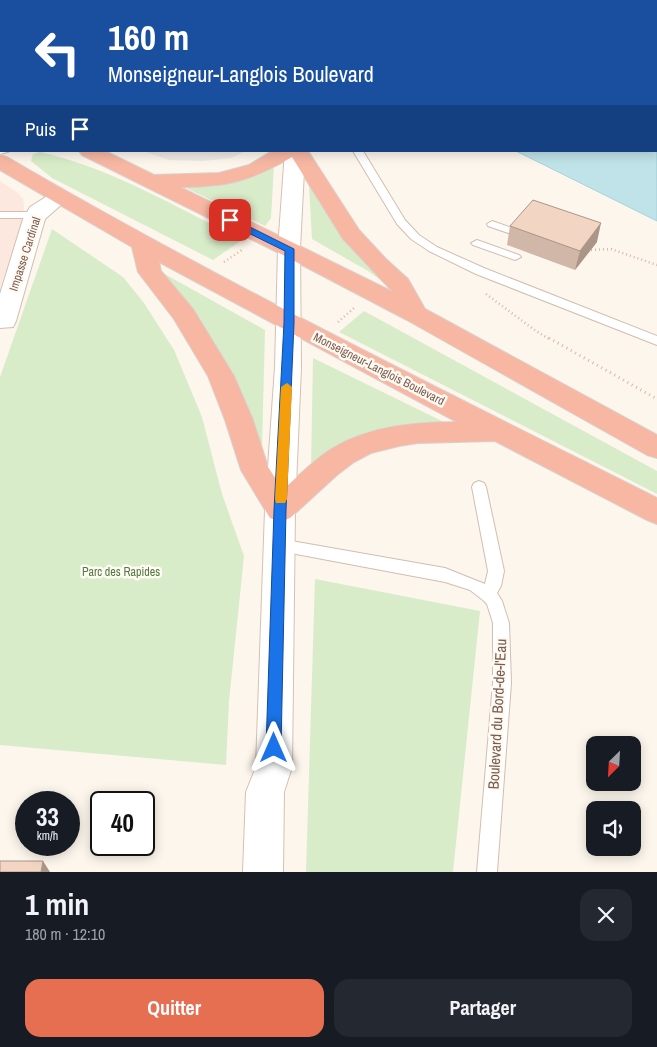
<!DOCTYPE html>
<html lang="fr">
<meta charset="utf-8">
<style>
:root{--surface:#171b24;--page:#242831;--text:#f1f3f6;--muted:#9ea1a6;--accent:#e76f51}
body{margin:0;font-family:"Archivo Narrow",sans-serif;background:var(--page);color:var(--text);height:100vh;display:flex;flex-direction:column;font-size:19px;white-space:nowrap}
*{box-sizing:border-box;margin:0}
p{font-size:16px;color:var(--muted)}
.icon{flex:none;width:28px;height:28px;fill:none;stroke:currentColor;stroke-width:2;stroke-linecap:round;stroke-linejoin:round}
.map{position:relative;height:872px;overflow:hidden}
.drawer{display:flex;flex-direction:column;background:var(--surface);flex:1}
.drawer>*{flex:none}
.hud{position:absolute;left:0px;top:0px;width:658px;height:152px;box-shadow:0 2px 12px #0003;background:#1a4fa0;color:#fff;overflow:hidden}
.needle{width:32px;rotate:204deg}
.tools{position:absolute;left:586px;top:736px;display:grid;gap:10px}
.tools a{display:grid;place-items:center;width:55px;height:55px;border-radius:10px;background:var(--surface);box-shadow:0 2px 12px #0003;font-size:25px}
.speed{position:absolute;left:15px;top:791px;display:flex;gap:10px;font-size:25px;font-weight:700;text-align:center}
.speed>*{display:grid;place-content:center;width:65px;height:65px;border-radius:50%;background:var(--surface);box-shadow:0 2px 12px #0003;line-height:1}
.speed small{font-size:12px;font-weight:400}
.speed .limit{border:2px solid #111;border-radius:8px;background:#fff;color:#111}
.pin{position:absolute;display:grid;place-items:center;width:42px;height:42px;color:#fff;margin:-21px;border-radius:10px;box-shadow:0 2px 8px #0006}
.me{position:absolute;width:55px;margin:-28px;rotate:0deg;stroke-linejoin:round;filter:drop-shadow(0 0 4px #0008)}
.turn{display:flex;align-items:center;gap:18px;height:105px;padding:0 25px;font-size:22px}
.turn .icon{width:65px;height:65px;stroke-width:2.5}
.turn b{display:block;font-size:35px;line-height:42px}
.then{display:flex;align-items:center;height:48px;padding:0 25px;background:#0003;gap:10px;font-size:19px}
.round{display:grid;place-items:center;flex:none;width:52px;height:52px;border-radius:15px;background:var(--page)}
.summary{display:flex;align-items:center;justify-content:space-between;height:85px;padding:0 25px}
h1{font-size:30px;font-weight:700;line-height:38px}
.button{display:flex;gap:10px;margin-top:auto;padding:10px 25px}
.button a{flex:1;height:58px;border-radius:15px;background:var(--accent);color:#fff;font-size:20px;font-weight:700;line-height:58px;text-align:center}
.button a+a{background:var(--page);color:var(--text)}
.map>svg:first-child{display:block}
.commercial{fill:#fde8e0}
.industrial{fill:#efe9e4}
.green{fill:#d8ecc9}
.water{fill:#bfe3e8;stroke:#a5d3da}
.lines{fill:none;stroke-linecap:round;stroke-linejoin:round}
.lane-casing{stroke:#d1beb0;stroke-width:2}
.street-casing{stroke:#d1beb0;stroke-width:2}
.secondary-casing{stroke:#d6c0b0;stroke-width:2}
.highway-casing{stroke:#dad1cd;stroke-width:2}
.path-far1{stroke:#d9b8a5;stroke-width:2.5;stroke-dasharray:1 3;stroke-linecap:butt}
.path{stroke:#d9b8a5;stroke-width:3;stroke-dasharray:1 4;stroke-linecap:butt}
.lane{fill:#fff;fill-rule:evenodd}
.street{fill:#fff;fill-rule:evenodd}
.secondary{fill:#fff;fill-rule:evenodd}
.highway{fill:#f7b7a3;fill-rule:evenodd}
.wall{fill:#d1b7a8}
.shaded-wall{fill:#aa9588}
.building{fill:#f3d5c3;stroke:#aa9588}
.route{fill:#1a73e8;stroke:#114b97}
.slow{fill:#f59e0b}
.labels{text-anchor:middle;dominant-baseline:central;stroke-width:5;stroke-linejoin:round;paint-order:stroke}
.street-label{font-size:12px;fill:#7a5c4d;stroke:#fffaf3}
.park-label{font-size:12px;fill:#537a41;stroke:#fffaf3}
.near-street-label{font-size:15px;fill:#7a5c4d;stroke:#fffaf3}
</style>
<div class="map">
<svg width="657" height="872" viewBox="0 0 657 872">
<rect width="100%" height="100%" fill="#fdf6ec"/>
<!-- commercial -->
<path class="commercial" d="M 0,181 L 18,193 L 23,199 L 24,205 L 23,219 L 0,288 Z"/>
<!-- industrial -->
<path class="industrial" d="M 0,0 L 275,0 L 275,1 L 1,1 L 1,86 Z
M 143,151 L 246,151 L 231,158 L 203,161 L 169,160 Z"/>
<!-- green -->
<path class="green" d="M 40,152 C 111,168 176,207 242,240 L 213,260 L 52,178 L 31,161 L 33,154 Z
M 274,165 L 271,218 L 265,226 L 184,187 C 215,187 249,183 274,165 Z
M 309,185 C 333,226 355,255 390,287 L 368,271 L 312,239 Z
M 52,229 L 123,277 L 144,303 L 174,350 L 202,417 L 222,494 L 244,556 L 229,701 L 226,765 L 0,745 L 0,377 Z
M 161,272 L 265,330 L 262,448 L 229,369 L 200,321 Z
M 364,311 L 657,471 L 657,494 L 339,332 Z
M 313,358 L 444,422 C 413,424 380,424 352,440 C 338,448 325,460 311,469 Z
M 315,579 L 480,611 L 453,872 L 306,872 Z"/>
<!-- water -->
<path class="water" d="M 656,64 L 657,221 L 516,151 L 656,151 Z"/>
<g class="lines">
<defs>
<path id="lane" d="M 353,151 L 363,151 L 405,220 L 419,235 L 437,247 L 484,268 L 657,336 L 657,345 L 476,274 L 429,251 L 411,239 L 397,224 Z
M 0,212 L 37,212 L 42,215 L 37,218 L 0,218 Z
M 492,221 L 521,231 L 523,233 L 517,236 L 488,226 L 487,224 Z
M 477,240 L 519,255 L 521,257 L 515,260 L 473,245 L 471,243 Z
M 479,481 L 484,483 L 486,487 L 504,571 L 501,586 L 497,593 L 502,601 L 509,623 L 511,683 L 497,872 L 477,872 L 493,683 L 493,623 L 487,604 L 483,600 L 470,590 L 445,582 L 280,551 L 275,549 L 272,545 L 275,541 L 280,539 L 445,568 L 485,584 L 488,571 L 472,487 L 474,483 Z"/>
<path id="street" d="M 0,142 L 1,151 L 8,152 L 0,154 Z
M 59,191 L 66,193 L 70,197 L 45,219 L 16,321 L 13,327 L 0,328 L 0,294 L 23,219 L 30,207 L 52,193 Z"/>
<path id="secondary" d="M 292,0 L 308,0 L 308,1 L 292,1 Z
M 285,151 L 305,151 L 300,249 L 301,367 L 295,510 L 292,767 L 284,792 L 283,872 L 243,872 L 246,792 L 256,767 L 265,510 L 275,367 L 278,249 Z"/>
<path id="highway" d="M 0,103 L 1,103 L 1,115 L 0,115 Z
M 79,151 L 105,151 L 154,175 L 219,173 L 249,165 L 272,151 L 308,151 L 359,230 L 386,259 L 408,279 L 425,309 L 657,435 L 657,458 L 647,455 L 407,320 L 281,254 L 82,155 ZM 292,157 L 343,239 L 393,292 L 180,187 C 228,187 250,181 292,157 Z
M 0,155 L 7,157 C 219,281 438,388 657,498 L 657,524 L 647,520 L 495,441 L 418,443 L 399,446 L 371,453 L 354,462 L 337,475 L 290,518 L 280,522 L 270,518 L 241,470 L 225,420 L 208,376 L 174,319 L 138,272 L 132,247 L 0,170 ZM 159,262 L 457,422 C 415,422 370,426 333,448 C 315,459 299,475 283,490 L 268,467 L 253,420 L 234,376 L 193,309 L 161,271 Z"/>
</defs>
<!-- lane casing -->
<use href="#lane" class="lane-casing"/>
<!-- street casing -->
<use href="#street" class="street-casing"/>
<!-- secondary casing -->
<use href="#secondary" class="secondary-casing"/>
<!-- highway casing -->
<use href="#highway" class="highway-casing"/>
<!-- path-far1 -->
<path class="path-far1" d="M 591,250 L 611,249 L 657,265
M 224,262 L 242,250
M 486,294 L 536,331 L 551,340
M 338,322 L 354,308"/>
<!-- path -->
<path class="path" d="M 549,338 L 657,399"/>
<!-- lane -->
<use href="#lane" class="lane"/>
<!-- street -->
<use href="#street" class="street"/>
<!-- secondary -->
<use href="#secondary" class="secondary"/>
<!-- highway -->
<use href="#highway" class="highway"/>
</g>
<!-- wall -->
<path class="wall" d="M 0,8 L 1,8 L 1,62 L 0,62 Z
M 510,226 L 597,242 L 575,270 L 507,245 Z"/>
<!-- shaded-wall -->
<path class="shaded-wall" d="M 58,0 L 68,0 L 68,1 L 58,1 Z
M 601,223 L 597,242 L 575,270 L 580,251 Z
M 43,861 L 50,872 L 41,872 Z"/>
<!-- building -->
<path class="building" d="M 22,0 L 58,0 L 58,1 L 22,1 Z
M 0,8 L 1,8 L 1,45 L 0,45 Z
M 533,200 L 601,223 L 580,251 L 510,226 Z
M 0,861 L 43,861 L 41,872 L 0,872 Z"/>
<!-- route -->
<path class="route" d="M 230,217 L 294,249 L 294,323 L 286,510 L 281,748 L 279,753 L 274,755 L 269,753 L 266,748 L 274,510 L 284,323 L 285,251 L 226,222 L 226,218 Z"/>
<!-- slow -->
<path class="slow" d="M 287,383 L 292,387 L 287,499 L 285,503 L 276,503 L 275,499 L 281,387 Z"/>
<g class="labels">
<!-- street labels -->
<g class="street-label">
<text transform="translate(25 254) rotate(-72)">Impasse Cardinal</text>
<text transform="translate(379 369) rotate(27)">Monseigneur-Langlois Boulevard</text>
</g>
<!-- park labels -->
<g class="park-label">
<text x="121" y="572">Parc des Rapides</text>
</g>
<!-- near-street labels -->
<g class="near-street-label">
<text transform="translate(497 714) rotate(-87)">Boulevard du Bord-de-l'Eau</text>
</g>
</g>
</svg>
<div class="tools">
<a><svg class="needle" viewBox="-14 -14 28 28"><path d="M0-13l5 13h-10z" fill="#e53935"/><path d="M0 13l5-13h-10z" fill="#9ea1a6"/></svg></a>
<a><svg class="icon" aria-label="sound" viewBox="0 0 24 24"><path d="M4 9h4l5-4v14l-5-4H4zM17 9q2 3 0 6"/></svg></a>
</div>
<div class="speed"><div>33<small>km/h</small></div><div class="limit">40</div></div>
<div class="pin" style="left:230px;top:220px;background:#d93025"><svg class="icon" aria-label="arrive" viewBox="0 0 24 24"><path d="M6 21V4h12l-3 4 3 4H6"/></svg></div>
<svg class="me" style="left:274px;top:748px" viewBox="-20 -20 40 40"><path d="M0-17L14 15 0 8-14 15z" fill="#1a73e8" stroke="#fff" stroke-width="4"/></svg>
<div class="hud">
<div class="turn"><svg class="icon" aria-label="left" viewBox="0 0 24 24"><path d="M17 20v-9H6M10 6l-5 5 5 5"/></svg><div><b>160 m</b>Monseigneur-Langlois Boulevard</div></div>
<div class="then">Puis<svg class="icon" aria-label="arrive" viewBox="0 0 24 24"><path d="M6 21V4h12l-3 4 3 4H6"/></svg></div>
</div>
</div>
<section class="drawer">
<div class="summary"><div><h1>1 min</h1><p>180 m · 12:10</p></div><a class="round"><svg class="icon" aria-label="close" viewBox="0 0 24 24"><path d="M6 6l12 12M18 6L6 18"/></svg></a></div>
<div class="button"><a>Quitter</a><a>Partager</a></div>
</section>
